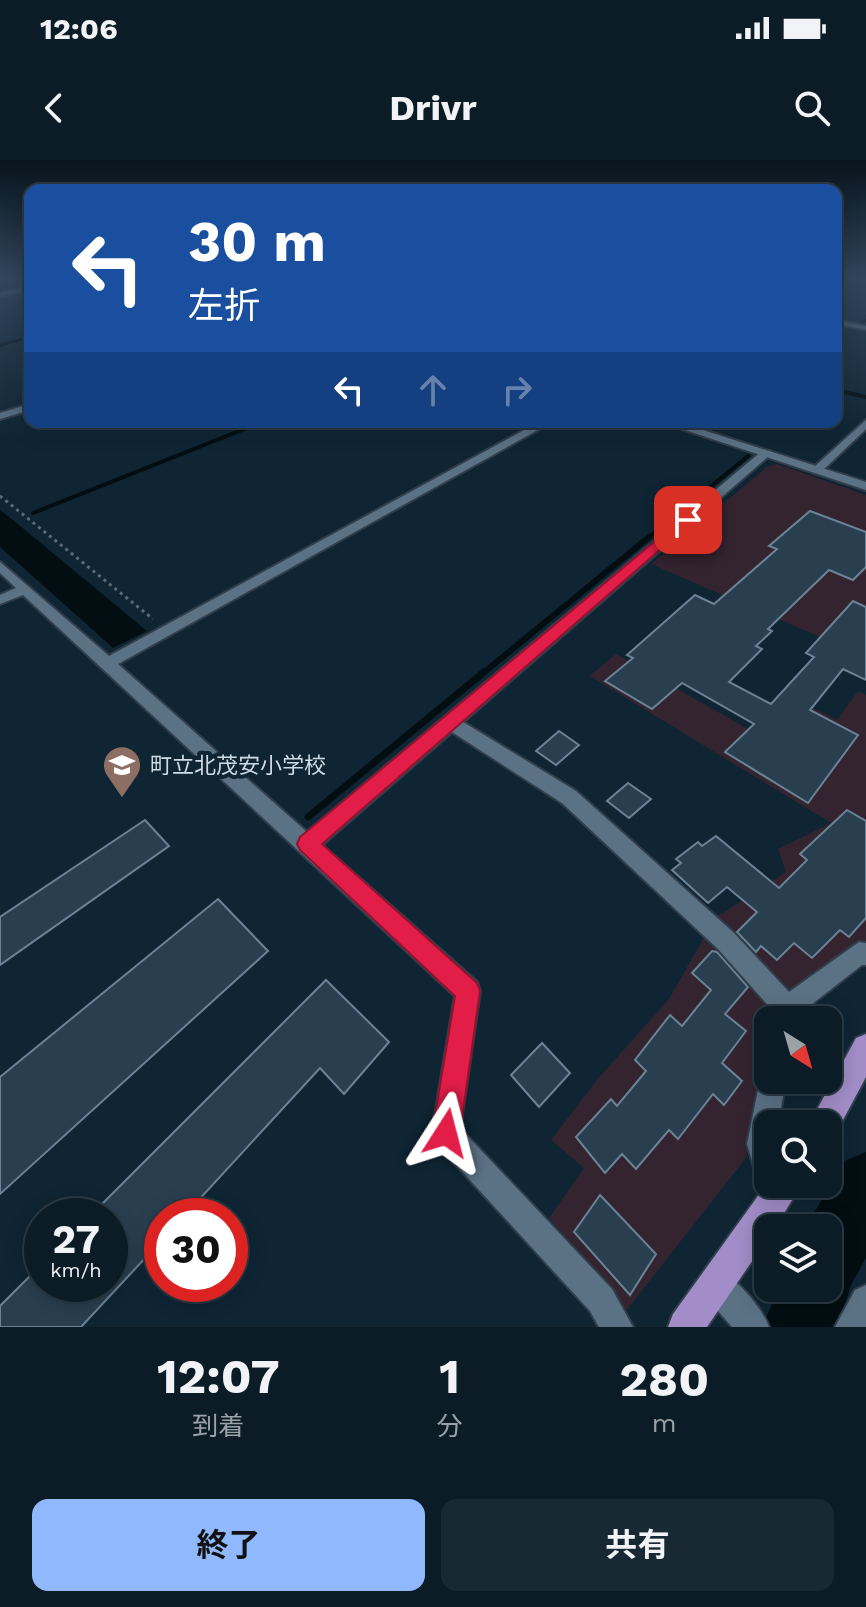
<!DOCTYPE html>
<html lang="ja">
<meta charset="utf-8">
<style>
:root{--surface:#0b1c27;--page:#192933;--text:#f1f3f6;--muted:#9aa1a7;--line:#2b3a44;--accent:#90b8fd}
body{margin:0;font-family:"Work Sans","Noto Sans JP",sans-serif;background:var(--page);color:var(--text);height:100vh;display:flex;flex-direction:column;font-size:30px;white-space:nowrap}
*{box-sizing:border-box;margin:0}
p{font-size:26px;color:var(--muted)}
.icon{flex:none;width:44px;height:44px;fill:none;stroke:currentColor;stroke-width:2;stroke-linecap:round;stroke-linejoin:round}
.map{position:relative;height:1167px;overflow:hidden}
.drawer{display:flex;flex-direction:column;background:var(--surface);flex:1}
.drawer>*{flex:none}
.hud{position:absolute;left:24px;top:24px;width:818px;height:244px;border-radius:16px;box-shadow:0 4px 20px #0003,0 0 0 2px var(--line);background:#1a4fa0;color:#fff;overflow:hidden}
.needle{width:52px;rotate:143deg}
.tools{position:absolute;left:754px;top:846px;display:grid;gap:16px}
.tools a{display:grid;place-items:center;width:88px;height:88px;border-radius:16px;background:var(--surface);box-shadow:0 4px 20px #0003,0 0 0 2px var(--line);font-size:40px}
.speed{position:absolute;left:24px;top:1038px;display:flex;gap:16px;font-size:40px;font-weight:700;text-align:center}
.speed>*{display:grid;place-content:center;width:104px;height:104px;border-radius:50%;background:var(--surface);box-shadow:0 4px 20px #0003,0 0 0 2px var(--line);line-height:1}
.speed small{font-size:20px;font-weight:400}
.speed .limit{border:12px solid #d22;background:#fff;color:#111}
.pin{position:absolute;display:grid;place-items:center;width:68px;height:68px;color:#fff;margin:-34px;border-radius:16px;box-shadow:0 4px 12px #0006}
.me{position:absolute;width:88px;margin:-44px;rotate:9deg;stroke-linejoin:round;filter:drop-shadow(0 0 6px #0008)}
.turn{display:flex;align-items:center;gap:28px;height:168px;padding:0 32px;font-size:36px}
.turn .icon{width:104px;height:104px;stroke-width:2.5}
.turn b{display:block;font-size:56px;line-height:68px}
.lanes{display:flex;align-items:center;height:76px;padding:0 32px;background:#0003;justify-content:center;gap:40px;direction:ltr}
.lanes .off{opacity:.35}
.eta{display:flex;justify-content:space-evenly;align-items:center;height:136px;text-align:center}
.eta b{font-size:48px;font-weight:700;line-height:56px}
.action{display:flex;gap:16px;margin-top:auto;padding:16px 32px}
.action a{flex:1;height:92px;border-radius:16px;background:var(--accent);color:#111;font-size:32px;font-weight:700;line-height:92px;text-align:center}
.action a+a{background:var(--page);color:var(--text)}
.status{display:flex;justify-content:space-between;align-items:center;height:56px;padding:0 40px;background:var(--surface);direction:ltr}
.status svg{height:22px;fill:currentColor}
header{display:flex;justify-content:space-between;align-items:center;height:104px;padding:0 32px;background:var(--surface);font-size:36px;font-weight:700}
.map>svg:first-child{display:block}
.commercial{fill:#332430}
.water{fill:#020e11}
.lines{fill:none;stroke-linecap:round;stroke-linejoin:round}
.stream-far3{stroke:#020e11;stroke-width:3}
.stream-far2{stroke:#020e11;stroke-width:4}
.stream-far1{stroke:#020e11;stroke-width:6}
.stream{stroke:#020e11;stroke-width:7}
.river{fill:#020e11;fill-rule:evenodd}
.building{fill:#293f50;stroke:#6b8396;stroke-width:2}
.street-casing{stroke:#313e4b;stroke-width:4}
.secondary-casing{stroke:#313e4b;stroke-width:4}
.primary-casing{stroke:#313e4b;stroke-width:4}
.path{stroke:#596b78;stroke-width:3;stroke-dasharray:3 4;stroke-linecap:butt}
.street{fill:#5b7285;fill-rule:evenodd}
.secondary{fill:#5b7285;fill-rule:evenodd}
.primary{fill:#a28dc8;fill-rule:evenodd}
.route{fill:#e11d48;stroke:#92132f;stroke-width:2}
.labels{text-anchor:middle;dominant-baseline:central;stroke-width:8;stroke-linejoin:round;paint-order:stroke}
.poi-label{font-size:22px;fill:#cedbe5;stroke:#0f2534;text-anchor:start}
</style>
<div class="status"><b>12:06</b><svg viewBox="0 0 49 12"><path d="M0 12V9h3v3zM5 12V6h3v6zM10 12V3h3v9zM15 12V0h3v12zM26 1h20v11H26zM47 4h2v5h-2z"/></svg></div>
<header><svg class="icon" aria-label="back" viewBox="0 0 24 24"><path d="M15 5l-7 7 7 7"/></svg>Drivr<svg class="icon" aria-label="search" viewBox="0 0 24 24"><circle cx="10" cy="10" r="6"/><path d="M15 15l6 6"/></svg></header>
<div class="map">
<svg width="866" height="1167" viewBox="0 0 866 1167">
<rect width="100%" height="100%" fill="#0f2534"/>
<!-- commercial -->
<path class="commercial" d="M 777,304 L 866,335 L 866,497 L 651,404 L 767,307 Z
M 616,494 L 778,586 L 809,546 L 837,560 L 858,531 L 866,535 L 866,783 L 775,839 L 772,860 L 768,860 L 768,879 L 746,998 L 626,1151 L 549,1058 L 584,1008 L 551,980 L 596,921 L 669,839 L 715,758 L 786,712 L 778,689 L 831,663 L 590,516 Z"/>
<!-- water -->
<path class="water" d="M 0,350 L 13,360 L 147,471 L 113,488 L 0,387 Z"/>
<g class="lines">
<!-- stream-far3 -->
<path class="stream-far3" d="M 859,165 L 866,160
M 0,185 L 30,177"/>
<!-- stream-far2 -->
<path class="stream-far2" d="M 0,185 L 5,184
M 836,230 L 866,237
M 33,353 L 262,262
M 647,379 L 748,296"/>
<!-- stream-far1 -->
<path class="stream-far1" d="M 482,514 L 649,377"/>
<!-- stream -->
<path class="stream" d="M 308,657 L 484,512"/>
<!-- river -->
<path class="river" d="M 866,992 L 866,1098 L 851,1125 L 838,1167 L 762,1167 L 779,1128 L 828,1128 L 828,1068 L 806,1068 L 842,1002 Z"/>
</g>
<!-- building -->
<path class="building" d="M 810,351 L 866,372 L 866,407 L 853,420 L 829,410 L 768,469 L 772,471 L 756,486 L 762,489 L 729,522 L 771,544 L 814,497 L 806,493 L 853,441 L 866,447 L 866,520 L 843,509 L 810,550 L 858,575 L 808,643 L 725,592 L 754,564 L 682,523 L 652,549 L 605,521 L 633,498 L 627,495 L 695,435 L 714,444 L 777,389 L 769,386 Z
M 559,571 L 579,585 L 556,605 L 536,591 Z
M 628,623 L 651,639 L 629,658 L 607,641 Z
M 847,650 L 866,661 L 866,758 L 849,777 L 840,770 L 812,798 L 794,783 L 777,800 L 761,786 L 756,792 L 737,772 L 757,752 L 727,727 L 708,743 L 672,710 L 681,703 L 676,699 L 698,682 L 702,686 L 716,676 L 779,728 L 807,700 L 800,694 Z
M 145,660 L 169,686 L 0,805 L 0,757 Z
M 218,739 L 268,791 L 0,1034 L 0,917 Z
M 712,791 L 717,792 L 748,827 L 725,854 L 746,871 L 722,903 L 742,921 L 724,945 L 713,934 L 678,979 L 669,970 L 636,1009 L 622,994 L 605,1013 L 576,977 L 611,939 L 617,946 L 646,911 L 635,900 L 670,855 L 682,866 L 711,830 L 692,813 Z
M 326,820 L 389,882 L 344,934 L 320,908 L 184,1056 L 162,1056 L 162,1080 L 81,1167 L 0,1167 L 0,1146 L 42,1104 L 42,1124 L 110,1124 L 110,1056 L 90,1056 Z
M 542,883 L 570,913 L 539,947 L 511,915 Z
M 600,1035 L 656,1094 L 630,1135 L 574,1072 Z"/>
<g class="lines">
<defs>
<path id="street" d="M 30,126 L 30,130 L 0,137 L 0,133 Z
M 836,160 L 866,166 L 866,170 L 836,164 Z
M 30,244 L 30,250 L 0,259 L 0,253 Z
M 866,260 L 866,269 L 821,312 L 813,312 L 813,308 Z
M 539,262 L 552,262 L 118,504 L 307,672 L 762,291 L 770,291 L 770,295 L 463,562 L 576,631 L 734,773 L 789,832 L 859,782 L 866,783 L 866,805 L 862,805 L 798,855 L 797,860 L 773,860 L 774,852 L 718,789 L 562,643 L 452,572 L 322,685 L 477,822 L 480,831 L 460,968 L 612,1129 L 633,1167 L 599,1167 L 590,1151 L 436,983 L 432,973 L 455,836 L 23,435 L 0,444 L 0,435 L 16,428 L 0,413 L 0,402 L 109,496 Z
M 768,909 L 768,920 L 786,920 L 778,964 L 768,964 L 768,1024 L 771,1024 L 768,1025 L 758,1021 L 747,984 L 760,920 L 764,911 Z
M 716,1109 C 737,1118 761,1146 769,1167 L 732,1167 L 705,1136 L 700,1125 L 705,1114 Z
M 866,1125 L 866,1167 L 835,1167 L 855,1130 Z"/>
<path id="secondary" d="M 661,262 L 678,262 L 866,322 L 866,330 Z"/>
<path id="primary" d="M 866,874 L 866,917 L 835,975 L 828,978 L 828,964 L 809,964 L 856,878 Z
M 768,1022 L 802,1024 L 775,1068 L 768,1068 L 768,1078 L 707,1167 L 668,1167 L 673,1154 Z"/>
</defs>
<!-- street casing -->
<use href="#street" class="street-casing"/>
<!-- secondary casing -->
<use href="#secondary" class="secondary-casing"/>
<!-- primary casing -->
<use href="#primary" class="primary-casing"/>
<!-- path -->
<path class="path" d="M 0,336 L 153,459"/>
<!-- street -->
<use href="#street" class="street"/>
<!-- secondary -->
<use href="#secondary" class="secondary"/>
<!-- primary -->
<use href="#primary" class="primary"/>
</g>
<!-- sky -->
<linearGradient id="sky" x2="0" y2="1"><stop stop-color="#08141d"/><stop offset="0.42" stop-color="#31465c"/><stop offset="1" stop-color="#31465c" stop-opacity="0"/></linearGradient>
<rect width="866" height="280" fill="url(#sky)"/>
<!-- route -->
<path class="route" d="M 684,357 L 694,360 L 322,684 L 477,823 L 480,831 L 460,973 L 456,983 L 446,987 L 436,983 L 432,973 L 455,836 L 300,690 L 297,684 L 300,677 Z"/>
<!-- icons -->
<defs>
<symbol id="school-pin" viewBox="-11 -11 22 30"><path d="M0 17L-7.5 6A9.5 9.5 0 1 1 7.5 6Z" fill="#8d6e63" stroke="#0f2534"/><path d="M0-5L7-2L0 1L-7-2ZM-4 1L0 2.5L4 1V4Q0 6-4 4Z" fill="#fff"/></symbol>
</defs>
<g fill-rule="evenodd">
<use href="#school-pin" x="100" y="583" width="44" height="60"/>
</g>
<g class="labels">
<!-- poi labels -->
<g class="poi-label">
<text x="150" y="605">町立北茂安小学校</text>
</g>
</g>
</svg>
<div class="tools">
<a><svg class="needle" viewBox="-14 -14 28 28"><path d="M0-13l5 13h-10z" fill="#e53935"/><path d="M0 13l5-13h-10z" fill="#9aa1a7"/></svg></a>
<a><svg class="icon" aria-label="search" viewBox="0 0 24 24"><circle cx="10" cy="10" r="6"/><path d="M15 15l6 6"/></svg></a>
<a><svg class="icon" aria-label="layers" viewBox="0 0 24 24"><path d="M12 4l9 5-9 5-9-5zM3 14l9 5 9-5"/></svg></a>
</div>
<div class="speed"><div>27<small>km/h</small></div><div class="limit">30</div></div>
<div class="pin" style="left:688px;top:360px;background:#d93025"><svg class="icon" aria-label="arrive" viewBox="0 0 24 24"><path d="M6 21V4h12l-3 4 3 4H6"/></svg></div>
<svg class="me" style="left:446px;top:973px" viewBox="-20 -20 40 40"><path d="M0-17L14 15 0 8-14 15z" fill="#e11d48" stroke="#fff" stroke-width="4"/></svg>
<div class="hud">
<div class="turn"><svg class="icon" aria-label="left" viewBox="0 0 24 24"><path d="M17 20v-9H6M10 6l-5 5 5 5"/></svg><div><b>30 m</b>左折</div></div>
<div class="lanes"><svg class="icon" aria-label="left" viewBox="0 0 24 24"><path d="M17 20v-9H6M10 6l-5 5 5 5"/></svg><svg class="icon off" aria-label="ahead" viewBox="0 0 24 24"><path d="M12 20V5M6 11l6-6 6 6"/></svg><svg class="icon off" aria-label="right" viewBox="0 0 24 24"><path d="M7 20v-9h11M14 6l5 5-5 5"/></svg></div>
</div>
</div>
<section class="drawer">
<div class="eta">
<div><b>12:07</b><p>到着</p></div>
<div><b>1</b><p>分</p></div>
<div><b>280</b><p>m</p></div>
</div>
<div class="action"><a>終了</a><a>共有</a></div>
</section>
